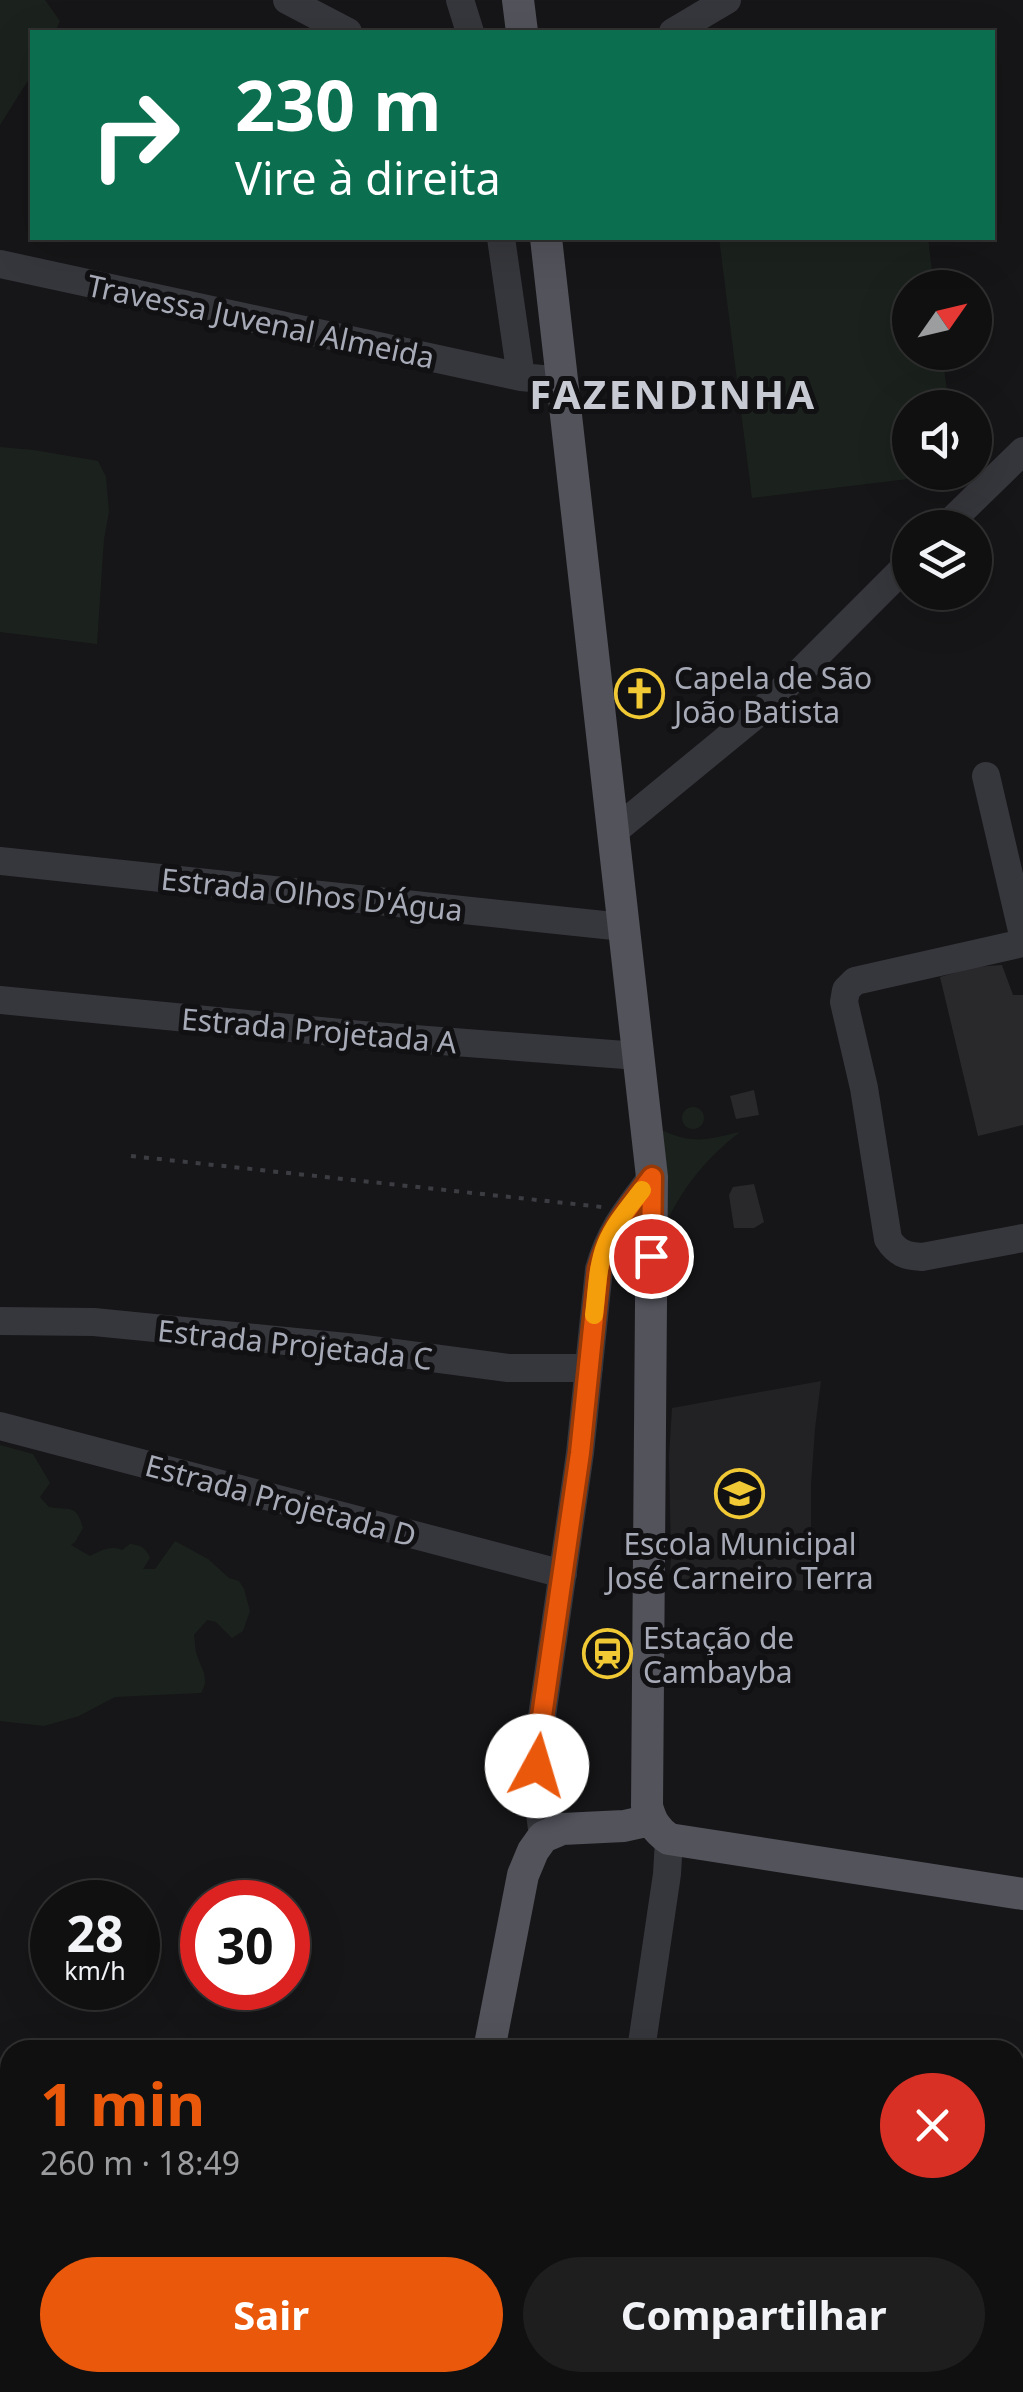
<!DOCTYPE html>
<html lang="pt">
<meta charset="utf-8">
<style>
:root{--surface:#101011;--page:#1e1e1f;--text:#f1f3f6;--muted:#9c9d9f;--line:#303031;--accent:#ea580c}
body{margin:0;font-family:"Noto Sans",sans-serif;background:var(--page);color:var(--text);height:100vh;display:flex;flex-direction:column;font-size:38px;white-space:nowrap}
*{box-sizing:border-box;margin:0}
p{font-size:32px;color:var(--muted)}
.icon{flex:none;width:55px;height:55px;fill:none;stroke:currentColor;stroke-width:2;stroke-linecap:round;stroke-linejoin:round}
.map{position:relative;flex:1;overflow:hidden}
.side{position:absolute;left:0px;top:2040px;width:1025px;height:352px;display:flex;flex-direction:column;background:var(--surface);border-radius:30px 30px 0 0;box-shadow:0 10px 40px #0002,0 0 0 2px var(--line)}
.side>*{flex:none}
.top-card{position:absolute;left:30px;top:30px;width:965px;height:210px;border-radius:0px;box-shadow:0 10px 40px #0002,0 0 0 2px var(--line);background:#0b6e4f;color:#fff;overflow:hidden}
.needle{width:65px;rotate:56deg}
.controls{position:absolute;left:892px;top:270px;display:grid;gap:20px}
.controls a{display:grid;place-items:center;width:100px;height:100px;border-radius:50%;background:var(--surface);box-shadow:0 10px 40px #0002,0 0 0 2px var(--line);font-size:50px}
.speed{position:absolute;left:30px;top:1880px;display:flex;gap:20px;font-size:50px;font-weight:700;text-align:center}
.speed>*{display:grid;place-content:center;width:130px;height:130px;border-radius:50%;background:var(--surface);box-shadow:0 10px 40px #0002,0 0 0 2px var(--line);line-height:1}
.speed small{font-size:25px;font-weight:400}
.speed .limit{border:15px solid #d22;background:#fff;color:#111}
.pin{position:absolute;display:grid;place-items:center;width:85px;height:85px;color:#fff;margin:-42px;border:5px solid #fff;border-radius:50%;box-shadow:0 2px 10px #0007}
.me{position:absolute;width:110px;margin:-55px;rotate:6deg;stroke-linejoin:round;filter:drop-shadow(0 0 8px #0008)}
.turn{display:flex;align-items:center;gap:35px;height:210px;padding:0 40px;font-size:45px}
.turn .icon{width:130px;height:130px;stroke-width:2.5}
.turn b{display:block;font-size:70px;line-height:85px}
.round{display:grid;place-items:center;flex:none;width:105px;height:105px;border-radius:52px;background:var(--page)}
.overview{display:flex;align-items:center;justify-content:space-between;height:170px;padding:0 40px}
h1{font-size:60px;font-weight:700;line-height:75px;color:var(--accent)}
.action{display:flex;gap:20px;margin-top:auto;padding:20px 40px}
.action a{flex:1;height:115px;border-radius:60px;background:var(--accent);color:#fff;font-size:40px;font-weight:700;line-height:115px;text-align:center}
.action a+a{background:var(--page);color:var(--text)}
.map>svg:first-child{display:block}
.built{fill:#222124}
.green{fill:#1b221d}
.building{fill:#29282b}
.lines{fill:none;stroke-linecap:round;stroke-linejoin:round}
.path{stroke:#3c3d43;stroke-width:4;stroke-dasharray:5 8;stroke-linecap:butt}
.minor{stroke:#36373c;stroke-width:28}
.major{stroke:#52535b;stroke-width:32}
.route-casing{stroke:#983908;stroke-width:25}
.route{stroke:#ea580c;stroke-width:18}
.slow{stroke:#f59e0b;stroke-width:18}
.labels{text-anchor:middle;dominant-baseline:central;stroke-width:10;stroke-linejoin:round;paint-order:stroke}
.street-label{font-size:30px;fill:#a7aab7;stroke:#111012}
.poi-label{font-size:30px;fill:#a7aab7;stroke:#111012;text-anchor:start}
.district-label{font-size:40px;font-weight:bold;letter-spacing:2.5px;fill:#c8cad3;stroke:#111012}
</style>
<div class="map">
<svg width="1023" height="2392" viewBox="0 0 1023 2392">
<rect width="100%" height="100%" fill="#161517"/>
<!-- built -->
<path class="built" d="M 821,1381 L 815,1429 L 811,1485 L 811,1592 L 699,1579 L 669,1579 L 671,1559 L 669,1456 L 672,1408 Z"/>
<!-- green -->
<path class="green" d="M 0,0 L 45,0 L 60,21 L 55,32 L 32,32 L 32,74 L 0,125 Z
M 719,238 L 928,238 L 934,287 L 910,288 L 910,352 L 942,353 L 949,407 L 910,408 L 910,472 L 957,473 L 752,498 Z
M 0,447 L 34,450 L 98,461 L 106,477 L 109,512 L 104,539 L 97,644 L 0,632 Z
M682 1118a11 11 0 1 1 22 0a11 11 0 1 1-22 0Z
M 659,1129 C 695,1145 704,1140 740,1132 C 709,1156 687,1182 669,1217 L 666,1213 Z
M 0,1445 L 33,1454 L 50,1483 L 40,1497 L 49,1507 C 70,1511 76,1503 83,1528 L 75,1542 L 71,1545 L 90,1556 C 101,1551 110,1545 122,1550 L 130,1544 C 141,1545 146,1548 150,1558 L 143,1569 L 155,1569 L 175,1541 L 208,1559 L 229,1578 L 239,1581 L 244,1589 L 250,1611 L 243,1631 L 232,1638 L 216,1622 L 207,1620 L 194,1635 C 195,1641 195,1647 196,1652 C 200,1668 211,1677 201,1693 L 115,1697 L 79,1716 L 44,1726 L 0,1721 Z"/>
<!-- building -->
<path class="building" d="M 1002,965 L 1013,995 L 1023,995 L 1023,1125 L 978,1136 L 940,977 L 974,967 Z
M 754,1090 L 759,1115 L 736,1119 L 730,1096 Z
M 754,1184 L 764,1222 L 754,1228 L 734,1228 L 729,1195 L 733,1187 Z"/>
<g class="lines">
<!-- path -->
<path class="path" d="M 131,1156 L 602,1207"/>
<!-- minor -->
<path class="minor" d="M 287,0 L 348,32
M 460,0 L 470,32
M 673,32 L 727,0
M 501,238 L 521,377 L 563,381
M 0,264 L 521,377
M 944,528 L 1023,451
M 986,776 L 1023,935
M 612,833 L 764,708 L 910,562
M 0,861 L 623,927
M 1023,943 L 855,981 L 846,990 L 844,1002 L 864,1088 L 888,1239 C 897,1253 905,1256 922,1257 L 1023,1238
M 0,1000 L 362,1035 L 638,1056
M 0,1321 L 94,1322 L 357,1348 L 508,1368 L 589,1368
M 0,1426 L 563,1574
M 543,1837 L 537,1789 L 538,1744 L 580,1453 L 599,1269 C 610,1229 628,1209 652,1177
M 641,2050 L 667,1874 L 669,1839"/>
<!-- major -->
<path class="major" d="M 518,0 L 522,32
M 546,238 L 652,1177 L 647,1806 C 651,1821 656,1830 669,1839 L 1023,1894
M 489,2050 L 523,1875 L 533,1851 L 543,1837 L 562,1829 L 624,1826 L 651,1820
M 396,2392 L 400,2382"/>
</g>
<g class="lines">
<defs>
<path id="route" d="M 537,1766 L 538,1744 L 580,1453 L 599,1269 C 610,1230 628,1209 652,1177 L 651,1256"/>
</defs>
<!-- route casing -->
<use href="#route" class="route-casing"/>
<!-- route -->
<use href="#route" class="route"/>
<!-- slow -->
<path class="slow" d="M 594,1315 C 597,1292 597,1266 606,1244 C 614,1224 629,1207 642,1190"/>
</g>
<!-- icons -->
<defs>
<symbol id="church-ring" viewBox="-11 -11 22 22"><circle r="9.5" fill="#111012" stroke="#f0c934" stroke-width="1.5"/><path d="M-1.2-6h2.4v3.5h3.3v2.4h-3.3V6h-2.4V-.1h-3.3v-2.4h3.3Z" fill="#f0c934"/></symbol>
<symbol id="school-ring" viewBox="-11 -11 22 22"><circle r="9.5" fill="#111012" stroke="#f0c934" stroke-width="1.5"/><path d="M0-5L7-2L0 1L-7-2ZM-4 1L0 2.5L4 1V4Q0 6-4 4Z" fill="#f0c934"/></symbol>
<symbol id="station-ring" viewBox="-11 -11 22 22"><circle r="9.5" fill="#111012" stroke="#f0c934" stroke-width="1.5"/><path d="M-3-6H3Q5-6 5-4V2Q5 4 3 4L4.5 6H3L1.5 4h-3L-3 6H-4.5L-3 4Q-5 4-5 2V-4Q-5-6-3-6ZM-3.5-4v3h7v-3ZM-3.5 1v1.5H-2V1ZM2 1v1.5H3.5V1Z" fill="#f0c934"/></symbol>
</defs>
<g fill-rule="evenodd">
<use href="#church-ring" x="612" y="666" width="55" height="55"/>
<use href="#school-ring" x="712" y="1466" width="55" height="55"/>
<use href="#station-ring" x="580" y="1626" width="55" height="55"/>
</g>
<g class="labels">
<!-- street labels -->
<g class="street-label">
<text transform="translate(261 321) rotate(12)">Travessa Juvenal Almeida</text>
<text transform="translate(312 894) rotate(6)">Estrada Olhos D'Água</text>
<text transform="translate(319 1030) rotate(5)">Estrada Projetada A</text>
<text transform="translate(295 1344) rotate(6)">Estrada Projetada C</text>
<text transform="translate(281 1500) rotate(15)">Estrada Projetada D</text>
</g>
<!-- poi labels -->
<g class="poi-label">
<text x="674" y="677">Capela de São<tspan x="674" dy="34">João Batista</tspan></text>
<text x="740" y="1543" text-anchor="middle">Escola Municipal<tspan x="740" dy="34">José Carneiro Terra</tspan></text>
<text x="643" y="1637">Estação de<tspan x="643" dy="34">Cambayba</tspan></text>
</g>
<!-- district labels -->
<g class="district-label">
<text x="673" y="393">FAZENDINHA</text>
</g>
</g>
</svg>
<div class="controls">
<a><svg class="needle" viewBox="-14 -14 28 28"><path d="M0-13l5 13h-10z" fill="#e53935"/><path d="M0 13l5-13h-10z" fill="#9c9d9f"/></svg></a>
<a><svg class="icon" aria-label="sound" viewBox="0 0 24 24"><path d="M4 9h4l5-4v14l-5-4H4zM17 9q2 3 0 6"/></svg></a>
<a><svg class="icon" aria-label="layers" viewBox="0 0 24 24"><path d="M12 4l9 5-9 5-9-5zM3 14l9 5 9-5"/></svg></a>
</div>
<div class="speed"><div>28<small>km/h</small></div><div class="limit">30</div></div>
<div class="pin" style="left:651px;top:1256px;background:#d93025"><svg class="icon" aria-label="arrive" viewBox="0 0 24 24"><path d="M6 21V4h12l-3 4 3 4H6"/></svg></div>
<svg class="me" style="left:537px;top:1766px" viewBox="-20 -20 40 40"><circle r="19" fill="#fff"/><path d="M0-13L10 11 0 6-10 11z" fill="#ea580c"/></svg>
<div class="top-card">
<div class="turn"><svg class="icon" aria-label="right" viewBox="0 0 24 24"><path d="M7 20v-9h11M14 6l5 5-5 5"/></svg><div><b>230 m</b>Vire à direita</div></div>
</div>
<section class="side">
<div class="overview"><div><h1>1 min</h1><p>260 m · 18:49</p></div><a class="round" style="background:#d93025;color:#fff"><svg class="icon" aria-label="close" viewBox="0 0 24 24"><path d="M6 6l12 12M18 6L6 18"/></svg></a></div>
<div class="action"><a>Sair</a><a>Compartilhar</a></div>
</section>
</div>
